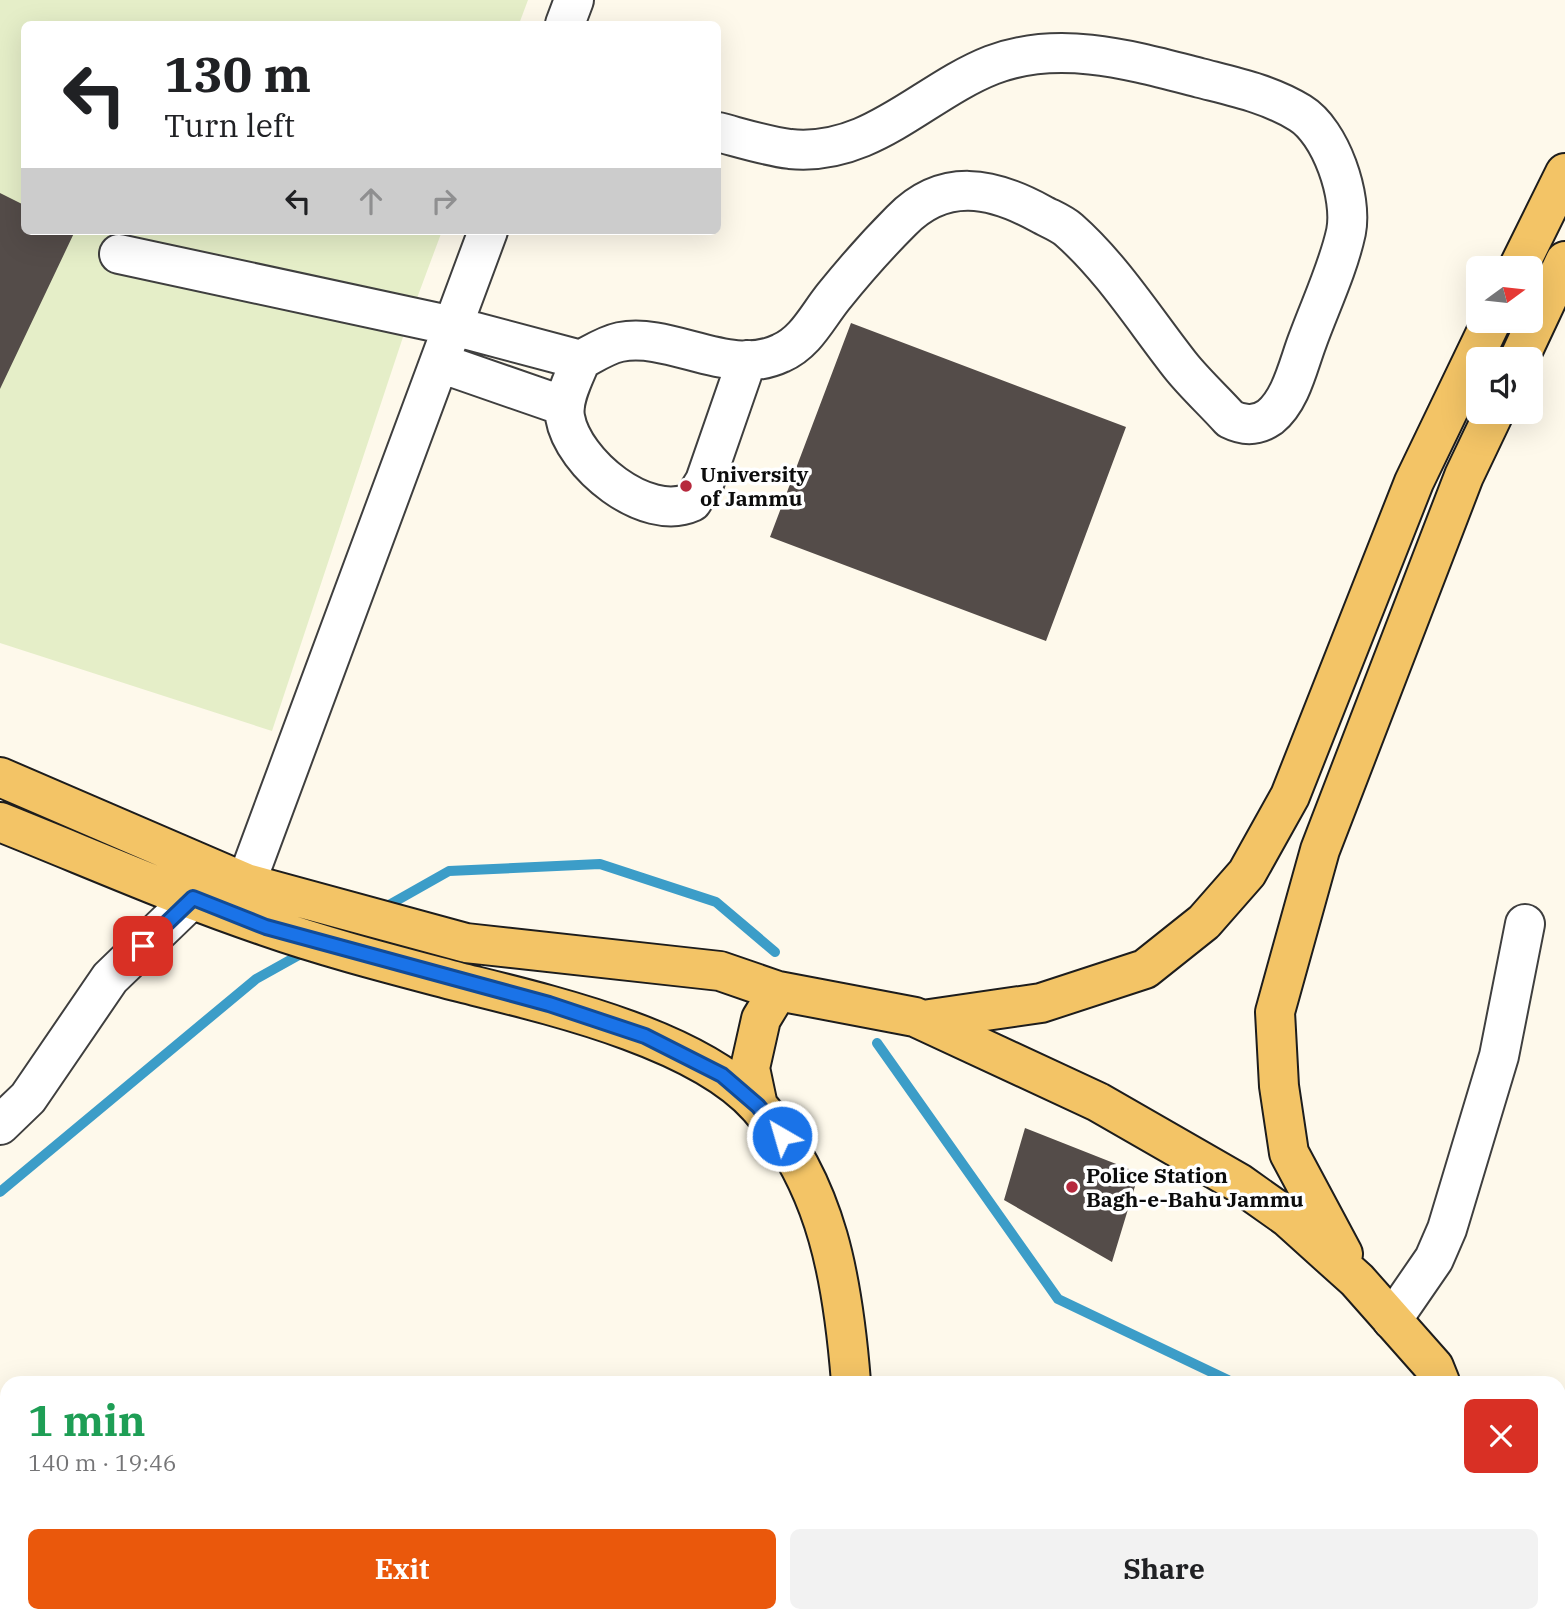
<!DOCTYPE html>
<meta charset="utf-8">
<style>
:root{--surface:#fff;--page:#f2f2f2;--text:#202124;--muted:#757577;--accent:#ea580c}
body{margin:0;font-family:"IBM Plex Serif",serif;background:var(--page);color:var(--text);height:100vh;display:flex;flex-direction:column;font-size:26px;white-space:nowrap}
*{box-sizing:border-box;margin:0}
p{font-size:23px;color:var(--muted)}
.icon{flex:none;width:38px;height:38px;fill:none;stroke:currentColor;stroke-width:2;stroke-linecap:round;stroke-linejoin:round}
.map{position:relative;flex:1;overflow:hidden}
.panel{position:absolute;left:0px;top:1376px;width:1566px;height:247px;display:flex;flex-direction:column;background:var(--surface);border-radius:21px 21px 0 0;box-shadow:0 7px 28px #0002}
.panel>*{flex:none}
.guide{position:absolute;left:21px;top:21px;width:700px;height:214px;border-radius:10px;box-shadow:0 7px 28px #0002;background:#fff;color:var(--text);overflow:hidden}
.needle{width:46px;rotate:75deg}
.fabs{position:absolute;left:1466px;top:256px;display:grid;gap:14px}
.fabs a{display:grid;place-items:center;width:77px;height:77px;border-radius:10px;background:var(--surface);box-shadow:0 7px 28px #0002;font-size:35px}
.pin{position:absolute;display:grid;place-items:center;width:60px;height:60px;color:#fff;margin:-30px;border-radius:14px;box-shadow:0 4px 10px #0006}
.me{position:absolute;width:77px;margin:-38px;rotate:322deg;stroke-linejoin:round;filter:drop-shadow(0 0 5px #0008)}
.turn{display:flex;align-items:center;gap:24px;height:147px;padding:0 28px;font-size:32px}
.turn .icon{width:91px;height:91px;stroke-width:2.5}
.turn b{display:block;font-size:49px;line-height:60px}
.lanes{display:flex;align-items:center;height:66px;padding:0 28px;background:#0003;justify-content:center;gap:35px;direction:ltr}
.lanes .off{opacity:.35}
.round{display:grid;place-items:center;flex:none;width:74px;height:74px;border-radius:10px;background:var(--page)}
.summary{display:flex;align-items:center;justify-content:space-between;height:119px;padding:0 28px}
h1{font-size:42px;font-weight:700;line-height:52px;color:#1e9e55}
.action{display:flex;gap:14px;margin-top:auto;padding:14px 28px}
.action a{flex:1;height:80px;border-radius:10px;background:var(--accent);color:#fff;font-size:28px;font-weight:700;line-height:80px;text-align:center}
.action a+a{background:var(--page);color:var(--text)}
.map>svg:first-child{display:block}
.pitch{fill:#e5eec8}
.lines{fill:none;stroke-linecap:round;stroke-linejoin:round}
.stream{stroke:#3c9dc8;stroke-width:10}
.building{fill:#544c49}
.minor-casing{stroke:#3f3f3f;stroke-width:42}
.major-casing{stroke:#1d1d1d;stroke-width:42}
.minor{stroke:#fff;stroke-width:38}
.major{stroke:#f3c466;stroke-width:38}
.rail-casing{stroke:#b6293d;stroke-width:8}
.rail{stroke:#fff;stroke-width:5;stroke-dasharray:16;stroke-linecap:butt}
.route-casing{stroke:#114b97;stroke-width:18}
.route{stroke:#1a73e8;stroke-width:12}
.poi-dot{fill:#b6293d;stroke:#fff;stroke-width:2.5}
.labels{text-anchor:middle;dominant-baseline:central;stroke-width:7;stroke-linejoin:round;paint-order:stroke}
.poi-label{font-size:21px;font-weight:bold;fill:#0c0c0c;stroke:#fff;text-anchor:start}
</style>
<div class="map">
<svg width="1565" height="1621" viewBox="0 0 1565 1621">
<rect width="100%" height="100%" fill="#fef9eb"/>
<!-- pitch -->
<path class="pitch" d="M 0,0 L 528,0 L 519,24 L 24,24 L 24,231 L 442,231 L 407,325 L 272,731 L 0,643 Z"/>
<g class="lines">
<!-- stream -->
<path class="stream" d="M 380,910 L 449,871 L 600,864 L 716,902 L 775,952
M 877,1043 L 1058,1299 L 1228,1380
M 0,1192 L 256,979 L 308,950"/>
</g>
<!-- building -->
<path class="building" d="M 0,193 L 24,205 L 24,231 L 75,231 L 0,389 Z
M 851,323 L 1126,427 L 1046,641 L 770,537 Z
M 1025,1128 L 1139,1173 L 1112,1262 L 1004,1200 Z"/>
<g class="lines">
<defs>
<path id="minor" d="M 565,24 L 574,0
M 718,132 C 741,138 766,146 790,149 C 871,157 923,92 992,65 C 1060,39 1134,61 1200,78 C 1235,87 1269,94 1300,113 C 1331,132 1353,197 1346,232 C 1338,269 1320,306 1307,342 C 1298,366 1291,400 1270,417 C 1257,426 1244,426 1230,419 C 1214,401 1195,384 1180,365 C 1144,319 1112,268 1069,230 C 1061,223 1050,219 1041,214 C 992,187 944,177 901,221 C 877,245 855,270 834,296 C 817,317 806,342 781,353 C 729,378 672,332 620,342 C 606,345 594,353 581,360 C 574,377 562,399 565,417 C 573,464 646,523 692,502 L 705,481 L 747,360
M 119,254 L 453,326 L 581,360
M 440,363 L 564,406
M 246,883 L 488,231
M 0,1125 L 28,1098 L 110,978 L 193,898
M 1392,1320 L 1434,1259 L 1447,1229 L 1499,1056 L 1525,924"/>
<path id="major" d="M 1518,268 L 1565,173
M 1519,359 L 1565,261
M 0,777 L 246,883 L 466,943 L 720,971 L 778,991 L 915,1017 L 1098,1102 L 1239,1183 L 1287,1217 L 1357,1280 L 1434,1367 L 1440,1382
M 0,822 C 88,857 176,896 265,926 C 328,948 395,965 459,982 C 547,1004 698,1038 759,1107 C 828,1186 843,1282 851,1382
M 923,1020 L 1041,1003 L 1145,969 L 1204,922 L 1247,873 L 1290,796 L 1414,482 L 1492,320
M 758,1106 L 750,1068 L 761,1019 L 778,991
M 1343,1254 L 1289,1153 L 1279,1086 L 1275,1012 L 1320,850 L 1464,476 L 1495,411
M 1559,1423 L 1565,1426
M 1559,1484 L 1565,1481
M 845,1621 L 846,1615
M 1438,1621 L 1440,1615"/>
</defs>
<!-- minor casing -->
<use href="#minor" class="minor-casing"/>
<!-- major casing -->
<use href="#major" class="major-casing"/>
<!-- minor -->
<use href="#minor" class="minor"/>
<!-- major -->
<use href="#major" class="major"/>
<defs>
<path id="rail" d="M 1114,1615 L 1135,1621
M 57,1621 L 77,1615"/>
</defs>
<!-- rail casing -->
<use href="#rail" class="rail-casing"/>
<!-- rail -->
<use href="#rail" class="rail"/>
</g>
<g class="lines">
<defs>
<path id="route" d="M 143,946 L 193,898 L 266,927 L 549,1004 L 645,1036 L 722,1075 L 758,1106 L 782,1136"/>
</defs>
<!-- route casing -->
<use href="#route" class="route-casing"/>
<!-- route -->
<use href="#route" class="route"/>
</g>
<!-- markers -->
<g class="poi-dot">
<circle cx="686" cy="486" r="7"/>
<circle cx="1072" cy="1187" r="7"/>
</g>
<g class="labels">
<!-- poi labels -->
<g class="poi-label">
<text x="700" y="474">University<tspan x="700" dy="24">of Jammu</tspan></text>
<text x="1086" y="1175">Police Station<tspan x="1086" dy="24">Bagh-e-Bahu Jammu</tspan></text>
</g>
</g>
</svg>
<div class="fabs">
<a><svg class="needle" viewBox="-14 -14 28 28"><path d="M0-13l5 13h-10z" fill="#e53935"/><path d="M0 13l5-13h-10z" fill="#757577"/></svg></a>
<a><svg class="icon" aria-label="sound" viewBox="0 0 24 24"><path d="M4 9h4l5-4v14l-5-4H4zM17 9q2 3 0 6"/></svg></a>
</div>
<div class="pin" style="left:143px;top:946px;background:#d93025"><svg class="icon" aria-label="arrive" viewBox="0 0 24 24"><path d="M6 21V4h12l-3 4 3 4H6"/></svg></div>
<svg class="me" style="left:782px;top:1136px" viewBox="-20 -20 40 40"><circle r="17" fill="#1a73e8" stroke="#fff" stroke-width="3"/><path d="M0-11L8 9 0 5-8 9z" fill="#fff"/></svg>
<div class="guide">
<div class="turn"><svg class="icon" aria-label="left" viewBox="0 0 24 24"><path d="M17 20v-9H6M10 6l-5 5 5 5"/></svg><div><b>130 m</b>Turn left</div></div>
<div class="lanes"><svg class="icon" aria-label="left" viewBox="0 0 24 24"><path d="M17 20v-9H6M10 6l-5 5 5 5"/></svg><svg class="icon off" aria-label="ahead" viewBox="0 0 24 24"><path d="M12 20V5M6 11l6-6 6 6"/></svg><svg class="icon off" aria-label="right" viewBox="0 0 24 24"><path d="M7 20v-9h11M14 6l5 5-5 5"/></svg></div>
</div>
<section class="panel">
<div class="summary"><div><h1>1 min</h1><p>140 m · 19:46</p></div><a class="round" style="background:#d93025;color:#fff"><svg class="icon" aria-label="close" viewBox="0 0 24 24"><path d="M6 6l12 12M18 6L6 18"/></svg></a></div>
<div class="action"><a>Exit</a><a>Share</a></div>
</section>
</div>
